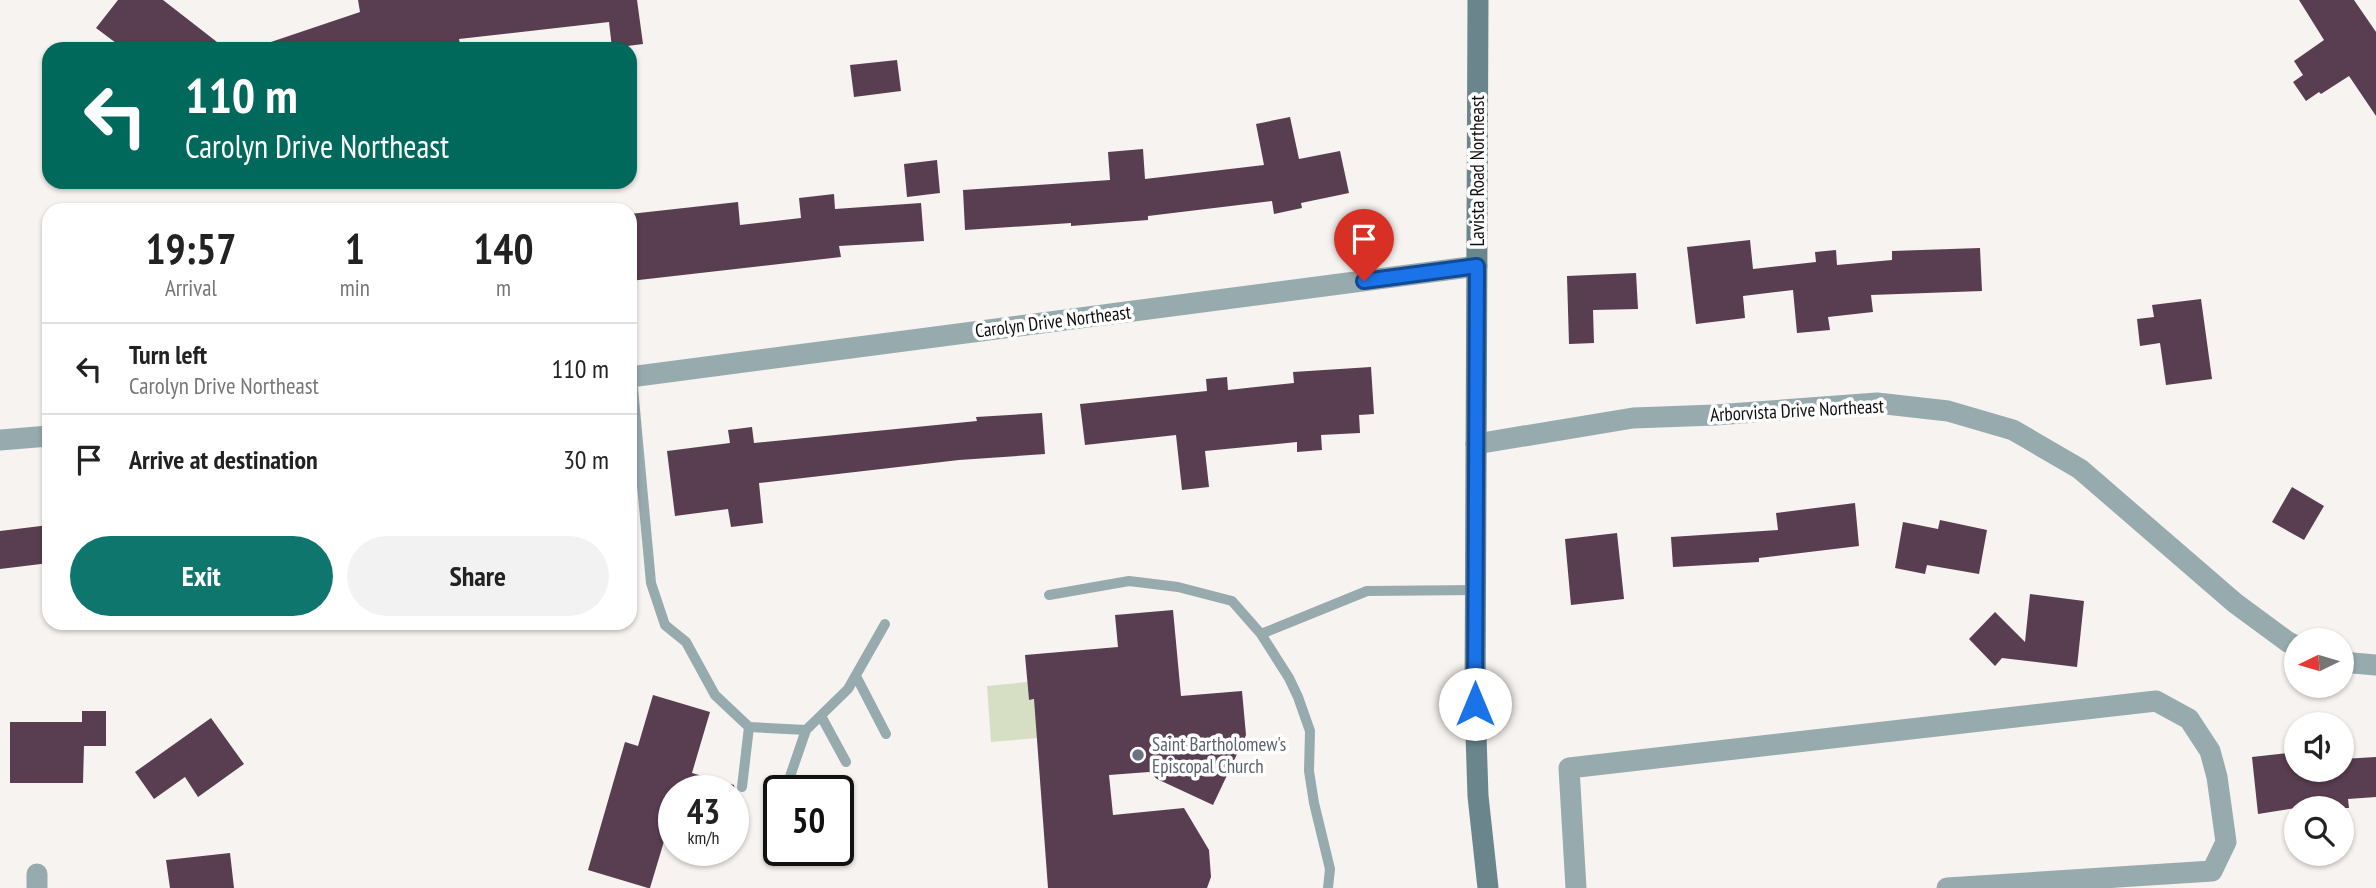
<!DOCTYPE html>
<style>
:root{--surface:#fff;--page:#f2f2f2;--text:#222;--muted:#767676;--line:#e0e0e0;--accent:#0f766e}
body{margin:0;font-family:"PT Sans Narrow",sans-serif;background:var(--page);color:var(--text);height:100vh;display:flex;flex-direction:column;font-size:26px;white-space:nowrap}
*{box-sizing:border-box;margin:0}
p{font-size:23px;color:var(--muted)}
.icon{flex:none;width:38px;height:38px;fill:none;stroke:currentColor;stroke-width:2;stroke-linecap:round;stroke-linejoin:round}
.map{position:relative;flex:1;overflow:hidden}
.sheet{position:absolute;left:42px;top:203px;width:595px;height:427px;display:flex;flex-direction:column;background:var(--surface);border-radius:21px;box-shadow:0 2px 5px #0004}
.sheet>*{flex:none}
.hud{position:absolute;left:42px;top:42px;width:595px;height:147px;border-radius:21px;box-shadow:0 2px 5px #0004;background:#00695c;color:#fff;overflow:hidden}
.needle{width:46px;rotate:265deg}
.buttons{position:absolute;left:2284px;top:628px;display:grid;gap:14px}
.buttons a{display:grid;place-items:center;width:70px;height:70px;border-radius:50%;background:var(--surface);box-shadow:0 2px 5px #0004;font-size:35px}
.speed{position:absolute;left:658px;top:775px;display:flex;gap:14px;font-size:35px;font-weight:700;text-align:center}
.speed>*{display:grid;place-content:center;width:91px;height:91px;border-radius:50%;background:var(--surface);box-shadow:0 2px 5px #0004;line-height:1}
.speed small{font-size:18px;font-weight:400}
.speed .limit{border:4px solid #111;border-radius:10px;background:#fff;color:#111}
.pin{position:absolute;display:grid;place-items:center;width:60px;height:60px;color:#fff;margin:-72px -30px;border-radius:50% 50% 50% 0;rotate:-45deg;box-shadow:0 0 7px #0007}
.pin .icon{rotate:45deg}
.me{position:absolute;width:77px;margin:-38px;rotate:0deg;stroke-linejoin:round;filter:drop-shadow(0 0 5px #0008)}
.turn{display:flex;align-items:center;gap:24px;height:147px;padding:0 28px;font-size:32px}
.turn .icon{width:91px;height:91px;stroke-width:2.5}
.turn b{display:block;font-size:49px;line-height:60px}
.eta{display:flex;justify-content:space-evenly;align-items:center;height:119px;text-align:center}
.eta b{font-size:42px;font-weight:800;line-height:49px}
.cta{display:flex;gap:14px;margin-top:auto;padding:14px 28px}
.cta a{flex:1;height:80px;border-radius:42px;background:var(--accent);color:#fff;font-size:28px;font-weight:800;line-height:80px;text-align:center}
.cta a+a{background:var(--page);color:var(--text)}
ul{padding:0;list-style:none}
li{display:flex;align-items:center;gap:21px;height:91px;padding:0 28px;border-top:2px solid var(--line)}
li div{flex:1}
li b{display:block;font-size:26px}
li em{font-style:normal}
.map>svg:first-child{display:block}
.green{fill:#d6dfc4}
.building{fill:#593d50}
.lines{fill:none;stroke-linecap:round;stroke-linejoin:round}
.service{stroke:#97aaae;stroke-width:10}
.minor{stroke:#97aaae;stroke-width:21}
.secondary{stroke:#6a868c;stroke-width:21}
.route-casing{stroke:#114b97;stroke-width:18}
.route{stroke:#1a73e8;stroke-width:12}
.worship-dot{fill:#6b7280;stroke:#fff;stroke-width:2.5}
.labels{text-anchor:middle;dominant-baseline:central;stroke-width:7;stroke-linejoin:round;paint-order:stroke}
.street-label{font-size:19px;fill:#0f0e0d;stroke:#fff}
.worship-label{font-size:19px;fill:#5b616d;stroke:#fff;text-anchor:start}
</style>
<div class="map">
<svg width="2376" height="888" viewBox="0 0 2376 888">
<rect width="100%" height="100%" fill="#f7f3f0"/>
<!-- green -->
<path class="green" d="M 1027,682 L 1029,700 L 1047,698 L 1038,738 L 991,742 L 987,686 Z"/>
<!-- building -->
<path class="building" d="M 118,0 L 163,0 L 226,49 L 124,49 L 96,28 Z
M 358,0 L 637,0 L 643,44 L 612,48 L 609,22 L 459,39 L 461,49 L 263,49 L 262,45 L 360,12 Z
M 2299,0 L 2354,0 L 2376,32 L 2376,116 L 2349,76 L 2321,94 L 2319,92 L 2306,101 L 2293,82 L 2303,75 L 2294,61 L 2324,40 Z
M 897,60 L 901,91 L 854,97 L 850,65 Z
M 1290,117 L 1299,159 L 1340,151 L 1349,193 L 1301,203 L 1302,208 L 1274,214 L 1272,201 L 1148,216 L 1148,220 L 1071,226 L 1071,223 L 965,230 L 963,190 L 1110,180 L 1108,152 L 1143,149 L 1145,179 L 1264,165 L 1256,124 Z
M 937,160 L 940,193 L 907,197 L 904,164 Z
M 834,194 L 835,209 L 921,203 L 924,241 L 839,246 L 841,257 L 630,281 L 630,214 L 738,202 L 740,225 L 801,218 L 799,198 Z
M 1750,240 L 1753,269 L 1816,262 L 1815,252 L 1836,250 L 1837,265 L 1892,260 L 1892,251 L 1980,248 L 1982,291 L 1871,295 L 1873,312 L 1828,317 L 1830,330 L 1797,333 L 1793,290 L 1743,296 L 1745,318 L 1696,324 L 1687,247 Z
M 1636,273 L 1638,309 L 1593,310 L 1594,343 L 1569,344 L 1567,276 Z
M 2201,299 L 2212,379 L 2166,385 L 2160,343 L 2140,346 L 2137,319 L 2154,317 L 2152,305 Z
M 1371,367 L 1374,414 L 1359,415 L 1360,433 L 1321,435 L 1322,450 L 1297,452 L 1297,442 L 1205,451 L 1209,487 L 1182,490 L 1176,435 L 1085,445 L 1080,404 L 1207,391 L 1206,379 L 1227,377 L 1228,390 L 1294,383 L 1293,372 Z
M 1042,413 L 1045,454 L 959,460 L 759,483 L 763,523 L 731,527 L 728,509 L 675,516 L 667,451 L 730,443 L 728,430 L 752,427 L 754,443 L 977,421 L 976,417 Z
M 2292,487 L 2324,506 L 2304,540 L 2272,522 Z
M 1855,503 L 1859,546 L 1759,558 L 1759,562 L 1673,567 L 1671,537 L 1778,530 L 1776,513 Z
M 1940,520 L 1987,530 L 1979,574 L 1927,565 L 1925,574 L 1895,568 L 1903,522 L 1938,529 Z
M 49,525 L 49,563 L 0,569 L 0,531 Z
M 1617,533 L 1624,599 L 1571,605 L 1565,539 Z
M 2030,594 L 2084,601 L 2077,667 L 2002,658 L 1995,666 L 1969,639 L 1995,612 L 2025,642 Z
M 1173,610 L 1181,696 L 1242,691 L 1246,735 L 1213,805 L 1157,779 L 1149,772 L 1109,775 L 1113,815 L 1184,808 L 1209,850 L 1211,877 L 1207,888 L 1048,888 L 1034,699 L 1029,700 L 1025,655 L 1118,647 L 1115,615 Z
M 653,695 L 710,712 L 692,773 L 734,785 L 735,791 L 674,791 L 674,808 L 650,888 L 648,888 L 588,870 L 625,742 L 638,746 Z
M 82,711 L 106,711 L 106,746 L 84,746 L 83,783 L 10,783 L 10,722 L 82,722 Z
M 211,718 L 244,764 L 198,797 L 185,777 L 154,799 L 135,772 Z
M 2296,752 L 2296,770 L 2342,770 L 2342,759 L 2376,757 L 2376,797 L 2348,799 L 2349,808 L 2296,808 L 2258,814 L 2252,757 Z
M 230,853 L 234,888 L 170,888 L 166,860 Z"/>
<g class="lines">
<!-- service -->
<path class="service" d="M 632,377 L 651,583 L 665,625 L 686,642 L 715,695 L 749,727 L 806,730 L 848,689 L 885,624
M 1049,595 L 1129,581 L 1178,587 L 1232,601 L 1261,634 L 1367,591 L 1476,590
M 1261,634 L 1289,678 L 1298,697 L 1310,731 L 1309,771 L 1314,803 L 1330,869 L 1328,888
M 856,676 L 886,734
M 821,716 L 846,762
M 742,787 L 749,727
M 785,791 L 806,730"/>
<!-- minor -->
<path class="minor" d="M 630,377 L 1477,266
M 0,440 L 49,436
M 1476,444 L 1633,418 L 1715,415 L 1877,403 L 1948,411 L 2013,430 L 2080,469 L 2235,603 L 2288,642 L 2296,646
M 2342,662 L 2376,665
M 37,888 L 37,874
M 1576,888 L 1569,768 L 2156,701 L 2189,719 L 2210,751 L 2217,777 L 2226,842 L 2212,871 L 1947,888"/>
<!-- secondary -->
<path class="secondary" d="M 1478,0 L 1475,704 L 1478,796 L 1488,888"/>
</g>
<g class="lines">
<defs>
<path id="route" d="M 1364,281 L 1477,266 L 1475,704"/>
</defs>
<!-- route casing -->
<use href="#route" class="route-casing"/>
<!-- route -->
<use href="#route" class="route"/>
</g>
<!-- markers -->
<circle class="worship-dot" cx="1138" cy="755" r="7"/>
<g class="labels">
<!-- street labels -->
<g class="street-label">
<text transform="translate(1477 171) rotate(-90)">Lavista Road Northeast</text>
<text transform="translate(1053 321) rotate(-7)">Carolyn Drive Northeast</text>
<text transform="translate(1797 410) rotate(-3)">Arborvista Drive Northeast</text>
</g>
<!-- worship labels -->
<g class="worship-label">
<text x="1152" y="744">Saint Bartholomew's<tspan x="1152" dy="22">Episcopal Church</tspan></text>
</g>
</g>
</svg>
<div class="buttons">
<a><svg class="needle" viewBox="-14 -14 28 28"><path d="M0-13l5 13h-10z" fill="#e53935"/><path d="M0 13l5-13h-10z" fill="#767676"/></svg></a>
<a><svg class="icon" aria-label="sound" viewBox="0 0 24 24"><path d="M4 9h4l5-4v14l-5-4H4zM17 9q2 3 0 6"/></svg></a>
<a><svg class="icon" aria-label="search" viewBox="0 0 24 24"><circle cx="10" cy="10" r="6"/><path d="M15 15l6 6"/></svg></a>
</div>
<div class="speed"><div>43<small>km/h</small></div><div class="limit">50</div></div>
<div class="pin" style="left:1364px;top:281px;background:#d93025"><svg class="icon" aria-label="arrive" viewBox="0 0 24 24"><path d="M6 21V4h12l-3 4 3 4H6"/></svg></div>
<svg class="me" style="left:1475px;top:704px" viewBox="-20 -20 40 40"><circle r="19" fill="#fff"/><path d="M0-13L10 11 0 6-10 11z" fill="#1a73e8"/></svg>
<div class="hud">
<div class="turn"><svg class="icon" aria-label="left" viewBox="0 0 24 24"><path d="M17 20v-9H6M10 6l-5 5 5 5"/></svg><div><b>110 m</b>Carolyn Drive Northeast</div></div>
</div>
<section class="sheet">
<div class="eta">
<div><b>19:57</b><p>Arrival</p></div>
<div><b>1</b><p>min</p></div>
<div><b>140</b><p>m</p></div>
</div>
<ul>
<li><svg class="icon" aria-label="left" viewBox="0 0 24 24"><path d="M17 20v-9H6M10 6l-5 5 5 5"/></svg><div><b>Turn left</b><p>Carolyn Drive Northeast</p></div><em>110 m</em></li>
<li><svg class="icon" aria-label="arrive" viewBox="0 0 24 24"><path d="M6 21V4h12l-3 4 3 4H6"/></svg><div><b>Arrive at destination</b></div><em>30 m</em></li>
</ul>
<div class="cta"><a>Exit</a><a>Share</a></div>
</section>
</div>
